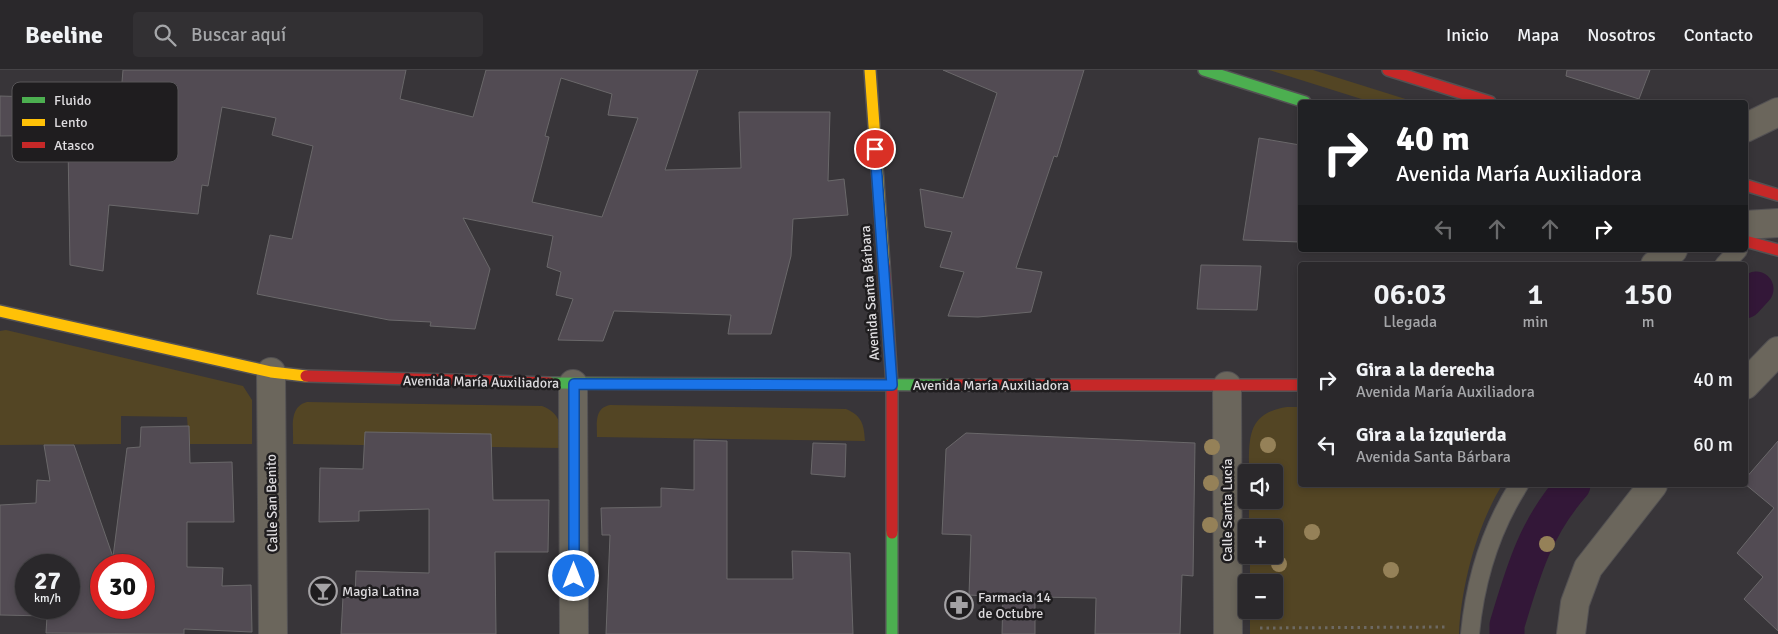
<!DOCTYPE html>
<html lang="es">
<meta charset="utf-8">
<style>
:root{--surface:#2a282b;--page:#323033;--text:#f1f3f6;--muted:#a5a6a9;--line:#464447}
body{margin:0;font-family:Signika,sans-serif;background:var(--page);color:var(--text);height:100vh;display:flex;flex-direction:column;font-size:19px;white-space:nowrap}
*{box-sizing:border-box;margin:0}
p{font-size:16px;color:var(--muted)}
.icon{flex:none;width:28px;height:28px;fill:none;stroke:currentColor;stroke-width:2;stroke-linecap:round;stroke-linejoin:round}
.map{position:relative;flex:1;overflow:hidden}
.side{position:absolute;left:1298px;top:192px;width:450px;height:225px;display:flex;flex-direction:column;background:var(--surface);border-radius:5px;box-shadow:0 2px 8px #0003,0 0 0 1px var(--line)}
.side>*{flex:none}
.banner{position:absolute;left:1298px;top:30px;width:450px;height:152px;border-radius:5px;box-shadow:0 2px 8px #0003,0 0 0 1px var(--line);background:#202124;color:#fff;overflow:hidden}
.tools{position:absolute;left:1238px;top:394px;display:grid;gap:10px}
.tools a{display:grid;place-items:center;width:45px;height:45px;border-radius:5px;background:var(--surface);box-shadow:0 2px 8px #0003,0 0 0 1px var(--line);font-size:25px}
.speed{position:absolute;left:15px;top:484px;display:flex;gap:10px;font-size:25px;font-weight:700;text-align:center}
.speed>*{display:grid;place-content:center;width:65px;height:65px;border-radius:50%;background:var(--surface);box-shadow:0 2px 8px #0003,0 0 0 1px var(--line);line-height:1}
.speed small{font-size:12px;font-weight:400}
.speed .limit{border:8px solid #d22;background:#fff;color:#111}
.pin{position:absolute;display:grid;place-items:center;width:42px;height:42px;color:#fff;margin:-21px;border:2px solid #fff;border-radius:50%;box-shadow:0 1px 5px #0007}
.me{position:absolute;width:55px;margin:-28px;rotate:0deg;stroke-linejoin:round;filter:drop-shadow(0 0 4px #0008)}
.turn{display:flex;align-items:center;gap:18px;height:105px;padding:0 15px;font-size:22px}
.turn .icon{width:65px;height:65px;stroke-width:2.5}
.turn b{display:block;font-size:35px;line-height:42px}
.lanes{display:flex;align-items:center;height:48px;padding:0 15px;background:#0003;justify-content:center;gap:25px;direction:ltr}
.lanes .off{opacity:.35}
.eta{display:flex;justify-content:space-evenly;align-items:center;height:85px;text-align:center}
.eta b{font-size:30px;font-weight:600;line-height:35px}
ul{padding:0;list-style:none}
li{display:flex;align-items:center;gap:15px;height:65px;padding:0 15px}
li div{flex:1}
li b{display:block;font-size:19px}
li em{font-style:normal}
header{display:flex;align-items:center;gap:30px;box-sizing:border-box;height:70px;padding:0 25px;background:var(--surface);border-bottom:1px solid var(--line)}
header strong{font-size:24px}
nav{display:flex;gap:28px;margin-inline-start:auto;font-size:18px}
.search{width:350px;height:45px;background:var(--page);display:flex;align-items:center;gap:12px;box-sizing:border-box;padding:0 18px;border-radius:5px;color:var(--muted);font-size:19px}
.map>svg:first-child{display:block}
.green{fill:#534524}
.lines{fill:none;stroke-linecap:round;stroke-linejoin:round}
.canal{stroke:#331738;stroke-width:35}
.building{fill:#524b53;stroke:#6a686a;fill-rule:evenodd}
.lane-casing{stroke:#535153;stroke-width:20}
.street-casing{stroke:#535153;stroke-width:30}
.fast-casing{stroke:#535153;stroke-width:14}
.slow-casing{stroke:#535153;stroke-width:14}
.jam-casing{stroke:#535153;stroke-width:14}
.path{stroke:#6d6963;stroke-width:3;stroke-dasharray:2.5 4;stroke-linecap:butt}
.lane{stroke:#6b665c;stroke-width:18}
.street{stroke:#6b665c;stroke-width:28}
.fast{stroke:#4caf50;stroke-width:11}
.slow{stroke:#ffc107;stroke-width:11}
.jam{stroke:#c62828;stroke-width:11}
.tree{fill:#958158}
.route-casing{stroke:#114b97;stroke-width:12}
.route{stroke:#1a73e8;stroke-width:9}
.labels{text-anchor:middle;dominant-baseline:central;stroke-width:5;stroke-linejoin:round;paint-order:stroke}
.street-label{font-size:14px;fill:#dedcdf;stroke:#1f1d1f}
.poi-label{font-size:14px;fill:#dedcdf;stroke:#1f1d1f;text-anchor:start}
.key{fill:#1f1d1f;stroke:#585659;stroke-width:1}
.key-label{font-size:14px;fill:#dedcdf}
</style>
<header>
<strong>Beeline</strong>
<div class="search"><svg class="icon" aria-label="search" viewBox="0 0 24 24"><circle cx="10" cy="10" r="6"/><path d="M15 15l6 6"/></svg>Buscar aquí</div>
<nav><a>Inicio</a><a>Mapa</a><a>Nosotros</a><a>Contacto</a></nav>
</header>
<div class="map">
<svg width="1778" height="564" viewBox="0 0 1778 564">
<rect width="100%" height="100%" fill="#383539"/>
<!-- green -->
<path class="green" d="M 1269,0 L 1313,0 L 1415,32 L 1371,32 Z
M 6,260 L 243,316 L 252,330 L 252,374 L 189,374 L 187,347 L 121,346 L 121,374 L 0,375 L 0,261 Z
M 307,332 L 542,336 C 563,344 561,359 561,378 L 293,374 C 294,359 288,337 307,332 Z
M 610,335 L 846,339 C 862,346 864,354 865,371 L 597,367 C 597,354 594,338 610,335 Z
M 1287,337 L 1300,337 L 1300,415 L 1502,415 C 1477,456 1461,516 1459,564 L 1250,564 L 1250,540 L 1274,540 L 1274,512 L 1250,512 L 1250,485 L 1274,485 L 1274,458 L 1249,457 L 1249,430 L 1274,430 L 1274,402 L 1249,402 C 1249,368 1247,343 1287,337 Z"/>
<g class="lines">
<!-- canal -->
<path class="canal" d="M 1745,231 L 1756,219
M 1507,564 L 1507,555 C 1523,502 1535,458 1573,415"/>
</g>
<!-- building -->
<path class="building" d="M 123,0 L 406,0 L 400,29 L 473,47 L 486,0 L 698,0 L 665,100 L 741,98 L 739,42 L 830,42 L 828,111 L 844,109 L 848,145 L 793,149 L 791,186 L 771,264 L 728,264 L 731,245 L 614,241 L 603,271 L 558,270 L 573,229 L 556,225 L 561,202 L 547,197 L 553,166 L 463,148 L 490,199 L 475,259 L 430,256 L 431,252 L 389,250 L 257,224 L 270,165 L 292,169 L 313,76 L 272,65 L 276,48 L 222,37 L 208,116 L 202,115 L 198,144 L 109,135 L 103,201 L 70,195 L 68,75 L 65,75 L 65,65 L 0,66 L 0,26 L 64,28 L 64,36 L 120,36 ZM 561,8 L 612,24 L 608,45 L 638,48 L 602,147 L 532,132 L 549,67 L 545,66 Z
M 943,0 L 1084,0 L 1057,87 L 1054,86 L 1016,198 L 1042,202 L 1031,242 L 978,247 L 948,246 L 964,202 L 940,197 L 952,162 L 925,157 L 920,119 L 963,128 L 997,23 Z
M 1567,0 L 1650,0 L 1639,29 L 1566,6 Z
M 1259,68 L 1300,75 L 1300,172 L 1243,170 Z
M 1201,195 L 1261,196 L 1257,240 L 1197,239 Z
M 189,356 L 190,393 L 232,392 L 234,452 L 187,452 L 187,497 L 223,498 L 222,516 L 251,515 L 252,562 L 184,559 L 184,564 L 46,563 L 47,546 L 0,545 L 0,435 L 36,433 L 37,410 L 50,411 L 44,375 L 74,375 L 113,487 L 127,378 L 140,377 L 141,357 ZM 26,495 L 69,495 L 69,538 L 26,538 ZM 101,495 L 144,495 L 144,538 L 101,538 Z
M 365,362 L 491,364 L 493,430 L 549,430 L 548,482 L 495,482 L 496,564 L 341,564 L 343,527 L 355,528 L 356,501 L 429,503 L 429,439 L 359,441 L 359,451 L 319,452 L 320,398 L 363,399 Z
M 966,363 L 1195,373 L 1193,506 L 1182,505 L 1180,564 L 1095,564 L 1096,528 L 1035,527 L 1035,564 L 1002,564 L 1003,527 L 969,525 L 971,465 L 942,464 L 946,379 Z
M 694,370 L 727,371 L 727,509 L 793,509 L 792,481 L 850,483 L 853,564 L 606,564 L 610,465 L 602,465 L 601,438 L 661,437 L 661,418 L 694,420 Z
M 1778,371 L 1778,561 L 1744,529 L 1763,507 L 1737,483 L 1774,438 L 1745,414 L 1745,409 Z
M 813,373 L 846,374 L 845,407 L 811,404 Z"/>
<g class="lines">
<defs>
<path id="lane" d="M 1724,195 L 1738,180
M 1470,564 C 1475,512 1491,459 1519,415"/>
<path id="street" d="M 1745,58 L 1778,42
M 1745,155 L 1778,153
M 1655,195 L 1673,180
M 271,302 L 273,564
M 573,314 L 574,564
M 1745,315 L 1778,281
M 1227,316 L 1228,564
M 1571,564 L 1575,533 L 1588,498 L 1653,415"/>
<path id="fast" d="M 1204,0 L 1305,32
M 550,313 L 949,315
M 892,463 L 892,564"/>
<path id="slow" d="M 870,0 L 884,194
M 0,241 L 271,302 L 306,306"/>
<path id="jam" d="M 1388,0 L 1490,32
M 1745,115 L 1778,125
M 1745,171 L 1778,180
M 884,194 L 892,315 L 892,463
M 306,306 L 550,313
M 949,315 L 1300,315"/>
</defs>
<!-- lane casing -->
<use href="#lane" class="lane-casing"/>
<!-- street casing -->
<use href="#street" class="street-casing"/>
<!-- fast casing -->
<use href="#fast" class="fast-casing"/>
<!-- slow casing -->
<use href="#slow" class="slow-casing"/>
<!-- jam casing -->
<use href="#jam" class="jam-casing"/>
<!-- path -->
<path class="path" d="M 1260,558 L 1446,557"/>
<!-- lane -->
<use href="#lane" class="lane"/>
<!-- street -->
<use href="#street" class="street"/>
<!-- fast -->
<use href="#fast" class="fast"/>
<!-- slow -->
<use href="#slow" class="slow"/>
<!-- jam -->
<use href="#jam" class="jam"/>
</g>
<!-- trees -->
<g class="tree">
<circle cx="1268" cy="375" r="8"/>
<circle cx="1212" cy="377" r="8"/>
<circle cx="1211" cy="413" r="8"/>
<circle cx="1210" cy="455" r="8"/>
<circle cx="1312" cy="462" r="8"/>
<circle cx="1547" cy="474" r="8"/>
<circle cx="1279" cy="494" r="8"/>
<circle cx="1391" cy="500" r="8"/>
</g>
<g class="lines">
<defs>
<path id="route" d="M 574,506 L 574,314 L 892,315 L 875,79"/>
</defs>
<!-- route casing -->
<use href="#route" class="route-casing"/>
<!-- route -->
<use href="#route" class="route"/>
</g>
<!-- icons -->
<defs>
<symbol id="bar-ring" viewBox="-11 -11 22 22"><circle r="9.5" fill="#1f1d1f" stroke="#a4a2a5" stroke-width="1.5"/><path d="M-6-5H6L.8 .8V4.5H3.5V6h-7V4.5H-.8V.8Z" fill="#a4a2a5"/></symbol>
<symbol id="pharmacy-ring" viewBox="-11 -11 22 22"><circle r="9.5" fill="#1f1d1f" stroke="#a4a2a5" stroke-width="1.5"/><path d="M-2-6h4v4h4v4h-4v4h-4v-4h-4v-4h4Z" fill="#a4a2a5"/></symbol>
</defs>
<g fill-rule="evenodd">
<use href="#bar-ring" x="307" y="505" width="32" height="32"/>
<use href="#pharmacy-ring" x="943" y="519" width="32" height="32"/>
</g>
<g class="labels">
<!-- street labels -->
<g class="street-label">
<text transform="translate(870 223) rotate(-94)">Avenida Santa Bárbara</text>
<text transform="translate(481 312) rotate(1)">Avenida María Auxiliadora</text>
<text x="991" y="315">Avenida María Auxiliadora</text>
<text transform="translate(272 433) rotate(-91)">Calle San Benito</text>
<text transform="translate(1227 440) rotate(-90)">Calle Santa Lucía</text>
</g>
<!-- poi labels -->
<g class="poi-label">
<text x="342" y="521">Magia Latina</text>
<text x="978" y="527">Farmacia 14<tspan x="978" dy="16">de Octubre</tspan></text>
</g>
</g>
<!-- legend -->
<rect x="12" y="12" width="166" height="80" rx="8" class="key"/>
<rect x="22" y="27" width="23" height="6" fill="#4caf50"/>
<rect x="22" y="49" width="23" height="7" fill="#ffc107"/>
<rect x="22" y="72" width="23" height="6" fill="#c62828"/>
<g class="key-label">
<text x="54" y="35">Fluido</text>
<text x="54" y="57">Lento</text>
<text x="54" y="80">Atasco</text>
</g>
</svg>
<div class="tools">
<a><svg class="icon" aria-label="sound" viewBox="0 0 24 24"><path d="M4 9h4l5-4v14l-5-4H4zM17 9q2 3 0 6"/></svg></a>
<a>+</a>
<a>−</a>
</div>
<div class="speed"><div>27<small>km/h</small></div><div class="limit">30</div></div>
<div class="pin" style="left:875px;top:79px;background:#d93025"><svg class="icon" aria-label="arrive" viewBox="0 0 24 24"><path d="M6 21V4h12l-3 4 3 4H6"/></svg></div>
<svg class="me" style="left:574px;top:506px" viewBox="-20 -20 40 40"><circle r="17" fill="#1a73e8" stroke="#fff" stroke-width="3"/><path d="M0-11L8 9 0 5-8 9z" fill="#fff"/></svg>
<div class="banner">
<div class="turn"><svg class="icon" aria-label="right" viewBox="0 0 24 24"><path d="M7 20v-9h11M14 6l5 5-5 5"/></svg><div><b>40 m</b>Avenida María Auxiliadora</div></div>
<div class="lanes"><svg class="icon off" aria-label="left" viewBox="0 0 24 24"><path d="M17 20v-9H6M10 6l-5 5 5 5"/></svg><svg class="icon off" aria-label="ahead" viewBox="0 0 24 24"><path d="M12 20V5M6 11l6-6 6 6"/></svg><svg class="icon off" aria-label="ahead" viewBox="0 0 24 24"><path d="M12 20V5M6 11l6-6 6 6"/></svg><svg class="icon" aria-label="right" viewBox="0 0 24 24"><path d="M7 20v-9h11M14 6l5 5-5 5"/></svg></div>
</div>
<section class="side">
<div class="eta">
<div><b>06:03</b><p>Llegada</p></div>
<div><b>1</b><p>min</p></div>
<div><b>150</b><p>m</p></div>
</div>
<ul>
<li><svg class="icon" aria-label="right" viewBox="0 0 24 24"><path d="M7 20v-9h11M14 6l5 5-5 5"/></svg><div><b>Gira a la derecha</b><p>Avenida María Auxiliadora</p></div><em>40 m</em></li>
<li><svg class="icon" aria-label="left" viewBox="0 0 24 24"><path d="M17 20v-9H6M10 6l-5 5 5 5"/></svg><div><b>Gira a la izquierda</b><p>Avenida Santa Bárbara</p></div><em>60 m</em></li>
</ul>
</section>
</div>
